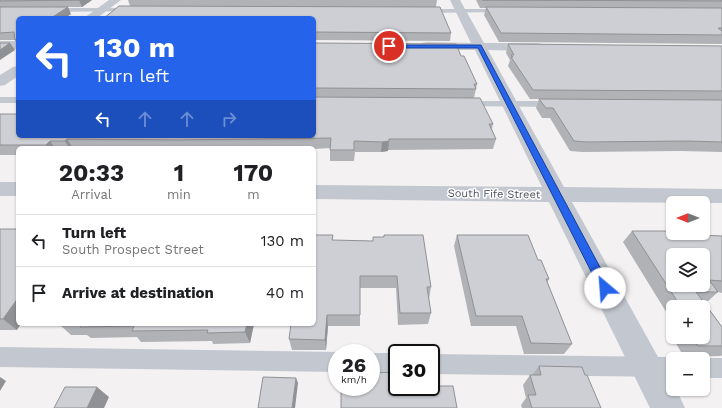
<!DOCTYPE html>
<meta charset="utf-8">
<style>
:root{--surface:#fff;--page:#f2f2f2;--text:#202124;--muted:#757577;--line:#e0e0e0}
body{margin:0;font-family:"Work Sans",sans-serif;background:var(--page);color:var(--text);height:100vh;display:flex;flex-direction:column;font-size:15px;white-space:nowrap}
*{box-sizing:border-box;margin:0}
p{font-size:13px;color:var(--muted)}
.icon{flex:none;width:22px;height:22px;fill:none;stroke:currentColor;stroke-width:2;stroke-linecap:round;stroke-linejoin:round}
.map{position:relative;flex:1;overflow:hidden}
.details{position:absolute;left:16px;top:146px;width:300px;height:180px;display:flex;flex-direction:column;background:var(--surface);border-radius:6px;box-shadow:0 1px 3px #0004}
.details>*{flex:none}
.guide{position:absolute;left:16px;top:16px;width:300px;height:122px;border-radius:6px;box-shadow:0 1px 3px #0004;background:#2563eb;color:#fff;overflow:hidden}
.needle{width:26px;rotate:270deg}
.fabs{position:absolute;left:666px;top:196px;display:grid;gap:8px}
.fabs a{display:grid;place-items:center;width:44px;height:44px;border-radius:6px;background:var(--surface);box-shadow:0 1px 3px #0004;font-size:20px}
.speed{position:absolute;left:328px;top:344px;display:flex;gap:8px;font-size:20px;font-weight:700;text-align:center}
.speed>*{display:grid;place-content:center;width:52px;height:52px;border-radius:50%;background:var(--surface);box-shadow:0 1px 3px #0004;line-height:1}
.speed small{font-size:10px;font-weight:400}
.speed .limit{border:2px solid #111;border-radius:6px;background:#fff;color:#111}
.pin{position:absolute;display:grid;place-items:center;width:34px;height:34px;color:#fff;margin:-17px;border:2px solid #fff;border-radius:50%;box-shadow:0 1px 4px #0007}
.me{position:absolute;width:44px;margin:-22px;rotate:333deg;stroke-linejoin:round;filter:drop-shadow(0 0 3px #0008)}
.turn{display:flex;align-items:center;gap:14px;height:84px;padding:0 12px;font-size:18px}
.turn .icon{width:52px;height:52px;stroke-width:2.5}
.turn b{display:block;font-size:28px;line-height:34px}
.lanes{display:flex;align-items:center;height:38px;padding:0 12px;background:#0003;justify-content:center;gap:20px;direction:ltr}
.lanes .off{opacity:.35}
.eta{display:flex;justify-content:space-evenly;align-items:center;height:68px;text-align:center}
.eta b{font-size:24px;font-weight:700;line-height:28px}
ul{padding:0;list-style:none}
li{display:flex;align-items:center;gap:12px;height:52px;padding:0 12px;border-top:1px solid var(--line)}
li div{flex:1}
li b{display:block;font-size:15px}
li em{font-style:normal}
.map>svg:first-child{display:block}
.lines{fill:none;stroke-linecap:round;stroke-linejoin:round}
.service{fill:#c3c7d0;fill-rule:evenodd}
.minor{fill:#c3c7d0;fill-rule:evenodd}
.wall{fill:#b1b2b6}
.shaded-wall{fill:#909194}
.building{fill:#cecfd4;stroke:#909194;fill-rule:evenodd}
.route{fill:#2563eb;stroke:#184099}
.labels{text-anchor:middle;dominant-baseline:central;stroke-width:3;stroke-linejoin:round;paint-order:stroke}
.street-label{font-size:11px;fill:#4b4f5c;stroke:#fff}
</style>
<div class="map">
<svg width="722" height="408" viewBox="0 0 722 408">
<rect width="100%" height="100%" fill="#f3f1f1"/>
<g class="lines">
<!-- service -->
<path class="service" d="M 132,8 L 134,9 L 134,11 L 50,12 L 47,10 L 50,8 Z
M 504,9 L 506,10 L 506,12 L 422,13 L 419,11 L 422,9 Z
M 0,97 L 18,97 L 18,103 L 0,103 Z
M 464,101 L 556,101 L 561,104 L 556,107 L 460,106 L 459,104 L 460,102 Z
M 0,347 L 337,352 L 339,353 L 337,353 L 337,372 L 0,367 Z
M 371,353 L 397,353 L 397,373 L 371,373 Z
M 431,354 L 673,357 L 678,359 L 673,359 L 673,377 L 431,374 Z
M 703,358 L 722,358 L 722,378 L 703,378 L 703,359 L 701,359 Z"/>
<!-- minor -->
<path class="minor" d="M 109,0 L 121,0 L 97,18 L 84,18 Z
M 450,0 L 460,0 L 484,43 L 537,43 L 542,44 L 543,47 L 542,50 L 537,51 L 488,50 L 564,187 L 722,189 L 722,203 L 572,202 L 673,384 L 673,389 L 676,389 L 685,408 L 650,408 L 549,202 L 314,199 L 314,185 L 542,187 L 475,50 L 427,50 L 422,49 L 421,46 L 422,43 L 427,42 L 471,43 Z
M 0,41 L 18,41 L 18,49 L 0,49 Z
M 18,66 L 18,76 L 5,85 L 0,86 L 0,75 L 13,67 Z
M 0,182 L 18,182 L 18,196 L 0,196 Z"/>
</g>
<!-- wall -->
<path class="wall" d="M 0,0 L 92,0 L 82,7 L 0,7 Z
M 128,0 L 437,0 L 436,7 L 451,33 L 450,41 L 314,40 L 314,18 L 130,6 Z
M 476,0 L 722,0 L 722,44 L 499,42 L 484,15 L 486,8 L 480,8 Z
M 0,7 L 71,14 L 65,18 L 18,18 L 15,40 L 0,40 Z
M 314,43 L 461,56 L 477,84 L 474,98 L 493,124 L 492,129 L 496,139 L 493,149 L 388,150 L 388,151 L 381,152 L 355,152 L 354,161 L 330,161 L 330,148 L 314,149 L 314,148 L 18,148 L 18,155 L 0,155 L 0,114 L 314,136 Z
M 508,44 L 722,46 L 722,152 L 680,151 L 583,152 L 570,151 L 550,118 L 542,118 L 536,108 L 539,99 L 530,99 L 508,66 L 510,60 L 506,53 Z
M 0,229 L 17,330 L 0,330 Z
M 632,231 L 722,236 L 722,293 L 718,292 L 706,303 L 705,303 L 722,327 L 722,355 L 721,356 L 684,357 L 671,335 L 673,333 L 673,337 L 703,337 L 703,307 L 673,307 L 673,323 L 623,242 Z
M 457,235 L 538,260 L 549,279 L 547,283 L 572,344 L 564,354 L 524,354 L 516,326 L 471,326 L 454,246 Z
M 333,240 L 431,287 L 429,299 L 431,313 L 428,324 L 398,325 L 396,288 L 360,288 L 360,326 L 328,326 L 326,350 L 292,350 L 289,339 Z
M 59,324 L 254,324 L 250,343 L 213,344 L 212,341 L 141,342 L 137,337 L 91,338 L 87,335 L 71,335 Z
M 539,366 L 585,375 L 601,408 L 522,408 L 521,405 L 526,398 L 523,385 L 530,375 L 532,375 Z"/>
<!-- shaded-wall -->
<path class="shaded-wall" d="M 79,0 L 92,0 L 82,7 Z
M 68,7 L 71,14 L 65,18 L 51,18 Z
M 18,38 L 18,45 L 15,40 Z
M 10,43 L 15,50 L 0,60 L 0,50 Z
M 67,139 L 73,148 L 69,148 L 65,141 Z
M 50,141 L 55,148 L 48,148 L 46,145 Z
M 389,141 L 388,151 L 381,152 L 382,142 Z
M 18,298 L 18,324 L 21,324 L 17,330 L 3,319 Z
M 327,315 L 328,326 L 326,350 L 325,340 Z
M 247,324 L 254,324 L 250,343 L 245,332 Z
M 0,377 L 6,381 L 0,391 Z
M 296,378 L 298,383 L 295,408 L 292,408 Z
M 97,387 L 109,397 L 104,408 L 87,408 Z"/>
<!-- building -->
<path class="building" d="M 0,0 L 80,0 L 0,1 Z
M 482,0 L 722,0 L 722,1 Z
M 119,6 L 440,7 L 451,33 L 314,32 L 314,18 L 104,18 Z
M 0,7 L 68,7 L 51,18 L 18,18 L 18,38 L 15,40 L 14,32 L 0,33 Z
M 486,7 L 722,8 L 722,28 L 718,28 L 722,31 L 722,35 L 501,33 Z
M 0,43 L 10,43 L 0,50 Z
M 314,43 L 456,44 L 461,56 L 464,56 L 477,84 L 474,84 L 476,89 L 314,88 Z
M 508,44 L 722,46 L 722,91 L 533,90 L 511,57 L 513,57 L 511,55 L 514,55 Z
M 314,97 L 480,98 L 493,124 L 489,124 L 496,139 L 389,139 L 389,141 L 382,142 L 354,141 L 354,150 L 330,150 L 331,138 L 178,140 L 67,139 L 65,141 L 50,141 L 46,145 L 0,145 L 0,114 L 18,114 L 18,136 L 314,136 Z
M 539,99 L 722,100 L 722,142 L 687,141 L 587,142 L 574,141 L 553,108 L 546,108 Z
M 0,229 L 18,229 L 18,298 L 3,319 L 0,319 Z
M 632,231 L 672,231 L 674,234 L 722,236 L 722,281 L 709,280 L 718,292 L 696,292 L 722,327 L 722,346 L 698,346 L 691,337 L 703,337 L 703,307 L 681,307 ZM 673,255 L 703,255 L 703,285 L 673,285 Z
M 314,235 L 333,235 L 332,240 L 373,241 L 373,237 L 384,237 L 384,235 L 423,235 L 431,287 L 427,287 L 431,313 L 400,313 L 397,276 L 360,276 L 360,315 L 327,315 L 325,340 L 289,339 L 291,324 L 314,324 Z
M 457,235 L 528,235 L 538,260 L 541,260 L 549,279 L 546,279 L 572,344 L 531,343 L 522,316 L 476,316 Z
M 82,324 L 247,324 L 245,332 L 207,333 L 208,330 L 132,331 L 134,326 L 80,327 Z
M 539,366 L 582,367 L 585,375 L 587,375 L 601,408 L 532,408 L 528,395 L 536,395 L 530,375 L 541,375 Z
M 396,372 L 397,387 L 431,387 L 431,386 L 453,386 L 457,408 L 341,408 L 341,387 L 371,387 L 371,373 Z
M 263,377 L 296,378 L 292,408 L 258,408 Z
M 65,387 L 97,387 L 87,408 L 54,408 Z"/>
<!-- route -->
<path class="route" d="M 387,45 L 481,45 L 609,284 L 611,288 L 609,291 L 605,292 L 601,291 L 478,48 L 389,48 L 387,47 Z"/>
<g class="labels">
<!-- street labels -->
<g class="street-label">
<text transform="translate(494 194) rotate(1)">South Fife Street</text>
</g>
</g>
</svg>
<div class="fabs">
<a><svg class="needle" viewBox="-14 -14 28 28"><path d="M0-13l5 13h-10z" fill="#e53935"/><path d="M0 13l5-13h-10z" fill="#757577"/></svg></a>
<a><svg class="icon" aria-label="layers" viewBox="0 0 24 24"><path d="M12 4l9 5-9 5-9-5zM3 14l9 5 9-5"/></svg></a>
<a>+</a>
<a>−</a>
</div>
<div class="speed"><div>26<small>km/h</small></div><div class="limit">30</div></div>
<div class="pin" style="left:389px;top:46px;background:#d93025"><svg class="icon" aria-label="arrive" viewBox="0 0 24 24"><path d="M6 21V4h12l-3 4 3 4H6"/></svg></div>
<svg class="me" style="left:605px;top:288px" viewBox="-20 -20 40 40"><circle r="19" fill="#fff"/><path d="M0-13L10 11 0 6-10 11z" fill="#2563eb"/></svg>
<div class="guide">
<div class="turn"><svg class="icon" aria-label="left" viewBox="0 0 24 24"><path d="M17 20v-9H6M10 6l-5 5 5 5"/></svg><div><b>130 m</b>Turn left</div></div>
<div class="lanes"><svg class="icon" aria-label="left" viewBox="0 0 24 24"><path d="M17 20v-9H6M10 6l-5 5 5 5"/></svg><svg class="icon off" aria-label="ahead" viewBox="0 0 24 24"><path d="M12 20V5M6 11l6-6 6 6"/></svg><svg class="icon off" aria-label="ahead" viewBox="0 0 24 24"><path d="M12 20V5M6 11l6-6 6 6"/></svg><svg class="icon off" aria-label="right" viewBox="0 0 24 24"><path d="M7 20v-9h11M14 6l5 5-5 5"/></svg></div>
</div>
<section class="details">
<div class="eta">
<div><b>20:33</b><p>Arrival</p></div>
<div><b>1</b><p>min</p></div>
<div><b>170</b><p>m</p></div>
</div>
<ul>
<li><svg class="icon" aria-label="left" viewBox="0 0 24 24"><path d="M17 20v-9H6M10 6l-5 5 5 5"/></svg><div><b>Turn left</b><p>South Prospect Street</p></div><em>130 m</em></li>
<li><svg class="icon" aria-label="arrive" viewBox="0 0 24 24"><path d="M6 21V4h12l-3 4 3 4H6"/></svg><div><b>Arrive at destination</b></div><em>40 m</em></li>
</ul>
</section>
</div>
